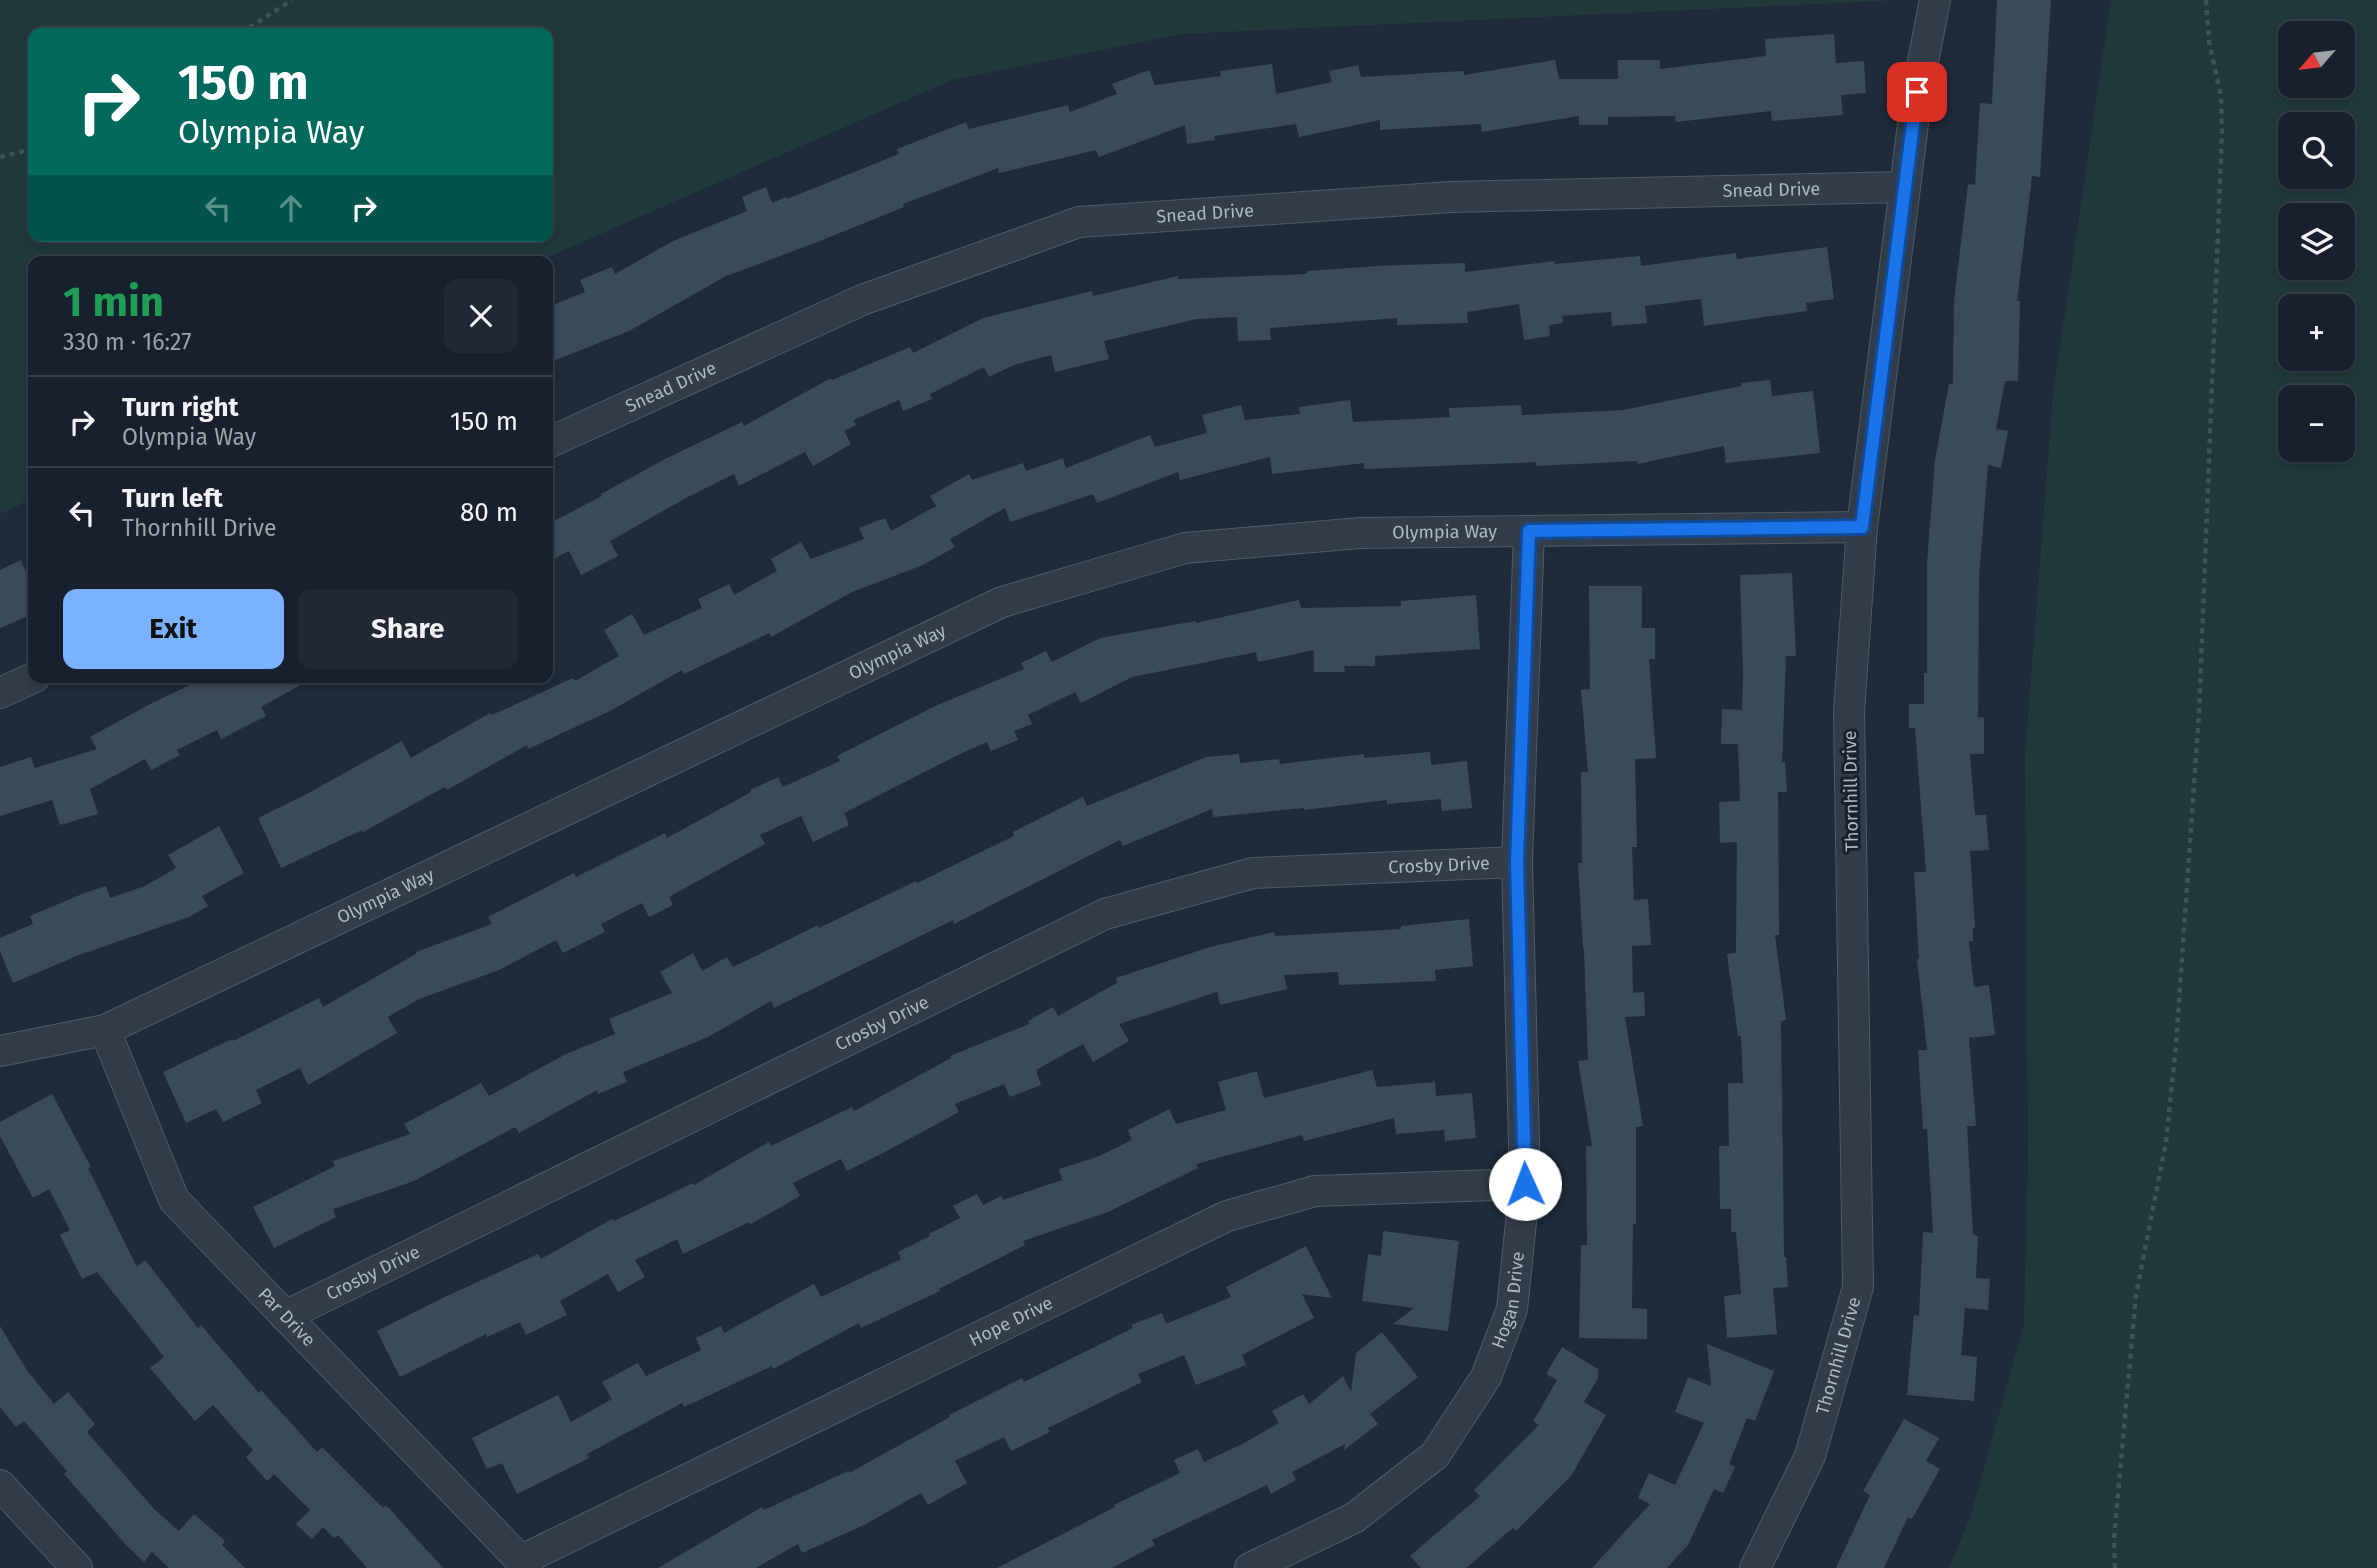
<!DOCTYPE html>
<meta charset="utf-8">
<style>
:root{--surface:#17202c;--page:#202834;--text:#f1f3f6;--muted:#9ea3a9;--line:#363e48;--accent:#7ab2ff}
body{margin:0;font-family:"Fira Sans",sans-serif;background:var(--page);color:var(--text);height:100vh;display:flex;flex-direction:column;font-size:26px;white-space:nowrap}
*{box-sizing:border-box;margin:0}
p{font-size:23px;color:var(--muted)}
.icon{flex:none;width:38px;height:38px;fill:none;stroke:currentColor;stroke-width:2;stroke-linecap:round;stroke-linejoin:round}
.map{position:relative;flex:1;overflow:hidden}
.sheet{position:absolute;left:28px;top:256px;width:525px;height:427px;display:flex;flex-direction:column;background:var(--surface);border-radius:14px;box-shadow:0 4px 10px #0003,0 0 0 2px var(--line)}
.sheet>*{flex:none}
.top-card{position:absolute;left:28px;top:28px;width:525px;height:214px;border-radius:14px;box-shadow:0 4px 10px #0003,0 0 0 2px var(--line);background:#00695c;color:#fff;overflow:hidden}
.needle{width:46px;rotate:242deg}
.tools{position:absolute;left:2278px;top:21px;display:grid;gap:14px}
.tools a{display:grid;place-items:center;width:77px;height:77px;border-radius:14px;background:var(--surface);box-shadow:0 4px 10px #0003,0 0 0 2px var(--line);font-size:35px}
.pin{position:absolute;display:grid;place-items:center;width:60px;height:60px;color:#fff;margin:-30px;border-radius:14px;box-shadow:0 4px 10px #0006}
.me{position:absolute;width:77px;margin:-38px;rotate:358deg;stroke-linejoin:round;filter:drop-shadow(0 0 5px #0008)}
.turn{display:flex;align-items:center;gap:24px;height:147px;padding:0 35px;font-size:32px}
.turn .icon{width:91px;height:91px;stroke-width:2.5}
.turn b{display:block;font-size:49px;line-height:60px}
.lanes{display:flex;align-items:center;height:66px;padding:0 35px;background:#0003;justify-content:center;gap:35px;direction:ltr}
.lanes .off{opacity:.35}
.round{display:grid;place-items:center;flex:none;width:74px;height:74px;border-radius:14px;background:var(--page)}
.headline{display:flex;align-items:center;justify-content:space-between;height:119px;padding:0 35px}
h1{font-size:42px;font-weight:700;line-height:52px;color:#1e9e55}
.button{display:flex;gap:14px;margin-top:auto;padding:14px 35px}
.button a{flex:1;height:80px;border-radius:14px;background:var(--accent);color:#111;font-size:28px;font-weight:700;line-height:80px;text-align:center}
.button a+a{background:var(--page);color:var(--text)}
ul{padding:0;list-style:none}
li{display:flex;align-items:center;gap:21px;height:91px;padding:0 35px;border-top:2px solid var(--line)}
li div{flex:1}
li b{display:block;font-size:26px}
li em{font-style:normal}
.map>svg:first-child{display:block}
.green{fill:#21393b;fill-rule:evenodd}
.building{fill:#3b4a5a}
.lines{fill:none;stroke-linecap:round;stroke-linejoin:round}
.minor-casing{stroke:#505b68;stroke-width:32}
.path{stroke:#3f5658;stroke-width:4.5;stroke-dasharray:5 5;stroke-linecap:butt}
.minor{stroke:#333d4a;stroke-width:30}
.route-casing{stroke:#114b97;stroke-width:18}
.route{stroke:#1a73e8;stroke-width:12}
.labels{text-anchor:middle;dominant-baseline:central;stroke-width:6;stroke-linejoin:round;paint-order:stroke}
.street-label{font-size:18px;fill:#adb8c7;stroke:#18222f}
</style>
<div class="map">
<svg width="2377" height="1568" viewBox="0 0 2377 1568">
<rect width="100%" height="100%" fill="#1f2b3a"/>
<!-- green -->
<path class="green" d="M 0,0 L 1901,0 L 1182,34 L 952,80 L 539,261 L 33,261 L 33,499 L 0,514 ZM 33,33 L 548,33 L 548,236 L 33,236 Z
M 2111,0 L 2377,0 L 2377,1568 L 1949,1568 L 1970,1518 L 2024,1324 L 2028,1158 L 2025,755 L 2053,394 ZM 2291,33 L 2343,33 L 2343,86 L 2291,86 ZM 2291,124 L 2343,124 L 2343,177 L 2291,177 ZM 2291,215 L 2343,215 L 2343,268 L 2291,268 ZM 2291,306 L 2343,306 L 2343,359 L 2291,359 ZM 2291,397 L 2343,397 L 2343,450 L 2291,450 Z"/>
<!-- building -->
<path class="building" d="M 1997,0 L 2051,0 L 2040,177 L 2032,176 L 2017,301 L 2020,301 L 2018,381 L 2005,381 L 1996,429 L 2008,431 L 2001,468 L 1988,465 L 1979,576 L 1978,717 L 1984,718 L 1984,754 L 1970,754 L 1975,815 L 1986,815 L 1989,850 L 1970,851 L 1975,928 L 1973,928 L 1973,941 L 1969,941 L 1974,987 L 1989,985 L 1995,1035 L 1969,1038 L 1976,1126 L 1967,1126 L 1973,1235 L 1978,1236 L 1976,1278 L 1990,1279 L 1988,1310 L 1965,1308 L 1961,1355 L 1977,1357 L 1974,1401 L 1907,1395 L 1914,1315 L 1919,1316 L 1923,1232 L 1933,1233 L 1927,1129 L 1923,1129 L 1918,1050 L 1927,1050 L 1917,959 L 1919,959 L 1914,872 L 1926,872 L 1915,728 L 1909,728 L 1909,704 L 1924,704 L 1924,673 L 1927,673 L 1927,563 L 1935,460 L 1949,384 L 1953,384 L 1954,301 L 1968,184 L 1975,185 L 1980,103 L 1992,104 Z
M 1834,34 L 1836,63 L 1864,61 L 1866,93 L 1841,95 L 1843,115 L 1772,121 L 1771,111 L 1676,122 L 1675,116 L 1608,117 L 1608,125 L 1579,125 L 1579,116 L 1482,132 L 1481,124 L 1380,130 L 1380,120 L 1299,137 L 1296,124 L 1214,136 L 1215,140 L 1187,144 L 1185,125 L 1099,157 L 1096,150 L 999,173 L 998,168 L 903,204 L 904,207 L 815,243 L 726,276 L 629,331 L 548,363 L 548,307 L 585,292 L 580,280 L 612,267 L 615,274 L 673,241 L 747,211 L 742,197 L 766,187 L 772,203 L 786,197 L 787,199 L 899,154 L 897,149 L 966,122 L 969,129 L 1068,105 L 1070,112 L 1117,94 L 1112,84 L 1149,70 L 1155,85 L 1221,76 L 1220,71 L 1272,64 L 1276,94 L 1332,82 L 1329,71 L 1358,65 L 1361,77 L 1464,71 L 1464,75 L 1555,60 L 1559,79 L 1618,79 L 1618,60 L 1660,60 L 1660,69 L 1766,56 L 1765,39 Z
M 1827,247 L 1834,299 L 1806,303 L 1807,311 L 1730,322 L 1704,326 L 1701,299 L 1645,306 L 1647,323 L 1612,326 L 1611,312 L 1562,316 L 1563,323 L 1549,325 L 1550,336 L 1524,340 L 1519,304 L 1467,312 L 1468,323 L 1397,325 L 1397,318 L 1270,328 L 1271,340 L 1238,341 L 1237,317 L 1196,319 L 1104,341 L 1109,359 L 1055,372 L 1051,355 L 1014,365 L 989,377 L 984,367 L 930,394 L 932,399 L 903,411 L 899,400 L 853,420 L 856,425 L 844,431 L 851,444 L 813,466 L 805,452 L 739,486 L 734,474 L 686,498 L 610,541 L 618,556 L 581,575 L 569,551 L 548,562 L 548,524 L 602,496 L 601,494 L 665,459 L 742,422 L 744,426 L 831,378 L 832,380 L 910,347 L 913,353 L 983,318 L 1092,291 L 1093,296 L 1178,276 L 1178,279 L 1307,274 L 1307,271 L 1377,266 L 1465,263 L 1465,272 L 1555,261 L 1555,264 L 1640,256 L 1641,266 L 1736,253 L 1737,259 Z
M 1770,380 L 1772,396 L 1813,391 L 1820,453 L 1726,463 L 1724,446 L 1637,464 L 1637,461 L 1536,466 L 1536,462 L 1364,469 L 1364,463 L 1272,474 L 1270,457 L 1180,480 L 1178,472 L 1097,503 L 1093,494 L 1010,522 L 1005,508 L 950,539 L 955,547 L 923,565 L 852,592 L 771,637 L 769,633 L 684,674 L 682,670 L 610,711 L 528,749 L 527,745 L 447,790 L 445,787 L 363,832 L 362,830 L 281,868 L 258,818 L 305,795 L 402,741 L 411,758 L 490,713 L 492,715 L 573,678 L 575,681 L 619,656 L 604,630 L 632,614 L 644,635 L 702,608 L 698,599 L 729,584 L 734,595 L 777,571 L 771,559 L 801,542 L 811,559 L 864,539 L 859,528 L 885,518 L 891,531 L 936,506 L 930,496 L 969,474 L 972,480 L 1023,463 L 1026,471 L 1063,458 L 1066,468 L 1150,435 L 1155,447 L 1207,433 L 1202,415 L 1241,405 L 1245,420 L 1300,414 L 1299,407 L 1350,400 L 1353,422 L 1450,417 L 1449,408 L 1521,405 L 1522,415 L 1623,410 L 1741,386 L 1741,383 Z
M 21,560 L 33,588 L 33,614 L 0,628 L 0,570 Z
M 1792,573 L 1796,656 L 1786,656 L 1782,763 L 1785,762 L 1787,792 L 1778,792 L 1779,935 L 1775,935 L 1786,1020 L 1781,1021 L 1784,1257 L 1786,1257 L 1788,1287 L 1773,1288 L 1777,1334 L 1727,1338 L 1724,1296 L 1741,1294 L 1736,1232 L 1731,1232 L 1731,1209 L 1720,1209 L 1719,1146 L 1729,1146 L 1728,1083 L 1743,1083 L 1741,1036 L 1738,1036 L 1727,954 L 1736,953 L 1737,842 L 1720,843 L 1719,802 L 1740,801 L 1738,744 L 1721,744 L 1722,709 L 1742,710 L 1743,674 L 1740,575 Z
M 1589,586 L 1642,586 L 1642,628 L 1655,628 L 1655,659 L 1649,659 L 1656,758 L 1635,759 L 1637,847 L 1632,847 L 1634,900 L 1648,899 L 1651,945 L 1632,946 L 1633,993 L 1644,992 L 1645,1016 L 1625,1017 L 1643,1126 L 1636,1127 L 1636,1224 L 1633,1224 L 1632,1308 L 1647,1309 L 1647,1339 L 1579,1338 L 1581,1245 L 1587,1245 L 1586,1146 L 1592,1146 L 1578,1061 L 1588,1060 L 1584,949 L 1583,949 L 1578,863 L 1582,863 L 1581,772 L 1588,772 L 1581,690 L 1590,689 Z
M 1476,595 L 1480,649 L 1375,656 L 1375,666 L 1344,666 L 1345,672 L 1314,672 L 1314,650 L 1258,662 L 1256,652 L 1132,677 L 1081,703 L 1075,692 L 1028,715 L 1032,724 L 1014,731 L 1018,740 L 991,751 L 987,742 L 960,754 L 844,813 L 849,825 L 813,842 L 801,816 L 760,835 L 765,844 L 669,897 L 673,905 L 649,917 L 642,903 L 601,924 L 605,932 L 563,953 L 556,940 L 499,970 L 419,999 L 388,1017 L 397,1033 L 308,1085 L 300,1068 L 256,1090 L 262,1103 L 223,1122 L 216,1109 L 186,1123 L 163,1072 L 232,1039 L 233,1041 L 319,998 L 323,1007 L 416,954 L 416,952 L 492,924 L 488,917 L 574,873 L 576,877 L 665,833 L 667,838 L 751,792 L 750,790 L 778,777 L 783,787 L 840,761 L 837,756 L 933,707 L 1024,669 L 1021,663 L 1046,651 L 1052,662 L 1100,638 L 1196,621 L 1196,623 L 1299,600 L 1301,608 L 1401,606 L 1401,601 Z
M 207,677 L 315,677 L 261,707 L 266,716 L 221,739 L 217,730 L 177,750 L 180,755 L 151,770 L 145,759 L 90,789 L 98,814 L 60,825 L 52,800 L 0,816 L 0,767 L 31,757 L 35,768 L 97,749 L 90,737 L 152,703 Z
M 1430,752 L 1431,765 L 1467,761 L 1472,808 L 1442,811 L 1441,799 L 1387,804 L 1387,800 L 1304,810 L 1304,808 L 1213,817 L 1212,809 L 1123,846 L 1120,840 L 954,924 L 953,920 L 774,1008 L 771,1001 L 708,1037 L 623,1072 L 627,1082 L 598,1094 L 597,1090 L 519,1133 L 515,1127 L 414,1181 L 333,1209 L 336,1217 L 274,1248 L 253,1207 L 335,1166 L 333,1161 L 410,1134 L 404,1124 L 481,1083 L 489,1096 L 566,1054 L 615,1034 L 609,1019 L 672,993 L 660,972 L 693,953 L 702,971 L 727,957 L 733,967 L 818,925 L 819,928 L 916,881 L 917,883 L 1014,836 L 1013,832 L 1083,797 L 1087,806 L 1206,757 L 1239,754 L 1240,763 L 1279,759 L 1280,764 L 1364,754 L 1364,758 Z
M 219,826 L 244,873 L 202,896 L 208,906 L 189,917 L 79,955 L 13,983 L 0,951 L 0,938 L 33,924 L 30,916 L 87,892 L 106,886 L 110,898 L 145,886 L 176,868 L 168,855 Z
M 1469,919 L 1473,966 L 1435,970 L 1436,981 L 1339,985 L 1338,972 L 1284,975 L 1287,989 L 1220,1005 L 1217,992 L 1119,1024 L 1129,1041 L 1093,1062 L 1083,1044 L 1036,1070 L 1041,1085 L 1010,1097 L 1004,1084 L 955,1104 L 959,1112 L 887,1151 L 847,1171 L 841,1159 L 793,1183 L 800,1196 L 751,1224 L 749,1222 L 683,1254 L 677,1239 L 635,1260 L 645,1277 L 618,1292 L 608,1274 L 560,1301 L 567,1315 L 526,1335 L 520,1322 L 487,1337 L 486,1334 L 400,1377 L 377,1331 L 447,1296 L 538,1254 L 541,1259 L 612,1219 L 614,1221 L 693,1183 L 694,1185 L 769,1142 L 771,1146 L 852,1107 L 854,1111 L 951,1058 L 950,1056 L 1029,1024 L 1028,1021 L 1053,1007 L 1058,1016 L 1117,983 L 1116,978 L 1210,947 L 1274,932 L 1275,936 L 1401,929 L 1401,926 Z
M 1372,1070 L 1377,1087 L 1435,1082 L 1436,1096 L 1472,1093 L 1476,1138 L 1445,1141 L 1444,1130 L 1396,1134 L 1394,1118 L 1304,1141 L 1302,1135 L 1196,1164 L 1198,1168 L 1108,1212 L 1023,1241 L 1025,1245 L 939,1289 L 940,1291 L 861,1328 L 859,1323 L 773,1369 L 772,1366 L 684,1407 L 682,1403 L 587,1454 L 589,1458 L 517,1494 L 502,1463 L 487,1469 L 472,1438 L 558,1395 L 571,1422 L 612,1399 L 602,1382 L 638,1363 L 646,1376 L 701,1350 L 696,1338 L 721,1326 L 724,1333 L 814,1284 L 821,1297 L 901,1259 L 898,1252 L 930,1236 L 929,1234 L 960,1218 L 953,1206 L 977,1194 L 983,1205 L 1001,1196 L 1003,1200 L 1062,1180 L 1059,1169 L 1097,1157 L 1132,1140 L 1128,1130 L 1169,1109 L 1176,1124 L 1226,1110 L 1218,1082 L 1257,1071 L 1264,1098 Z
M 52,1094 L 91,1167 L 88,1168 L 137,1267 L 145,1260 L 198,1328 L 201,1325 L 259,1393 L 261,1390 L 317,1452 L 322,1447 L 383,1508 L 386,1505 L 443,1568 L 367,1568 L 338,1535 L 334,1538 L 323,1527 L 312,1539 L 296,1524 L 310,1510 L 274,1474 L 267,1481 L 246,1457 L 253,1450 L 213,1405 L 195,1421 L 150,1368 L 164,1357 L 97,1272 L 82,1279 L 60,1235 L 70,1230 L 49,1189 L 33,1198 L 0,1136 L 0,1122 Z
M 1383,1231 L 1459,1241 L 1448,1331 L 1393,1324 L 1414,1308 L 1362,1301 L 1368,1254 L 1381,1256 Z
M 1306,1246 L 1332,1298 L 1302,1294 L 1314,1318 L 1242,1355 L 1246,1365 L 1196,1385 L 1184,1355 L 1138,1374 L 1142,1382 L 1048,1428 L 1050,1432 L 1011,1451 L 1004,1437 L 955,1461 L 967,1483 L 928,1505 L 921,1493 L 866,1524 L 802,1553 L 798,1544 L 756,1568 L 658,1568 L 762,1507 L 764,1510 L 848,1471 L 849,1473 L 950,1417 L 949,1415 L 1022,1378 L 1024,1382 L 1133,1328 L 1131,1325 L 1162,1313 L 1166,1324 L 1231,1297 L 1226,1287 Z
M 0,1326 L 26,1369 L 54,1404 L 68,1392 L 95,1424 L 87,1432 L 154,1509 L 179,1531 L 194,1514 L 225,1541 L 222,1545 L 245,1568 L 169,1568 L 152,1552 L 144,1562 L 127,1546 L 64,1474 L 67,1471 L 24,1421 L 16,1427 L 0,1407 Z
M 1382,1332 L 1418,1377 L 1370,1414 L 1378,1424 L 1344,1450 L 1345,1444 L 1292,1472 L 1296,1480 L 1271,1494 L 1267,1485 L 1152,1540 L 1155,1545 L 1112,1568 L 997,1568 L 1115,1507 L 1114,1505 L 1180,1473 L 1174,1460 L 1198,1449 L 1204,1462 L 1244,1443 L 1279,1423 L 1272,1411 L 1303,1394 L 1309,1404 L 1343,1376 L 1351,1392 L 1356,1353 Z
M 1707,1344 L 1774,1371 L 1755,1421 L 1747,1418 L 1729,1464 L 1735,1467 L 1723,1493 L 1714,1489 L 1688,1545 L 1667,1568 L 1592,1568 L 1650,1504 L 1638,1498 L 1649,1473 L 1675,1485 L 1704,1423 L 1675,1412 L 1688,1377 L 1711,1386 Z
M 1562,1347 L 1598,1369 L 1598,1378 L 1584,1402 L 1606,1415 L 1571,1476 L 1516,1531 L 1513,1528 L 1466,1568 L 1421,1568 L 1410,1556 L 1480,1496 L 1474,1490 L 1539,1425 L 1533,1421 L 1557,1380 L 1546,1374 Z
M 1904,1419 L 1939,1438 L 1926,1461 L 1940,1469 L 1912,1519 L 1908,1517 L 1884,1568 L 1836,1568 L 1870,1495 L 1863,1491 Z"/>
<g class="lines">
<defs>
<g id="minor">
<path id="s1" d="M 548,443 L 862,300 L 1079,222 L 1451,197 L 1905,187"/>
<path d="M 0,693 L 35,677"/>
<path id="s2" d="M 105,1030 L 174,1200 L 528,1568"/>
<path id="s3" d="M 0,1051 L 105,1030 L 1002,602 L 1185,548 L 1360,533 L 1862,527"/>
<path id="s4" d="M 285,1316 L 1105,914 L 1253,873 L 1517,862"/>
<path d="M 0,1485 L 77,1568"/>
<path id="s5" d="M 522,1560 L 1227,1216 L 1315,1191 L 1525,1184"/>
<path id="s6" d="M 1250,1568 L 1354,1518 L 1435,1455 L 1486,1377 L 1512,1309 L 1525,1184 L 1517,862 L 1529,531"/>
<path id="s7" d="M 1755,1568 L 1810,1456 L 1858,1287 L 1849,711 L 1862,527 L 1917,92 L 1935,0"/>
</g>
</defs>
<!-- minor casing -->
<use href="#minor" class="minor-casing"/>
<!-- path -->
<path class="path" d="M 241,33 L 292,0
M 0,157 L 33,149
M 2115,1568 L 2114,1539 L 2136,1295 L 2166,1142 L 2176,1045 L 2199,713 L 2222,131 L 2221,96 L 2209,42 L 2206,0"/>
<!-- minor -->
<use href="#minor" class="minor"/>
</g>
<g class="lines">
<defs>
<path id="route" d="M 1525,1184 L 1517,862 L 1529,531 L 1862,527 L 1917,92"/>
</defs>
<!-- route casing -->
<use href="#route" class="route-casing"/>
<!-- route -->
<use href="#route" class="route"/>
</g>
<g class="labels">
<!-- street labels -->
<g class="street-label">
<text stroke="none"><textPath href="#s1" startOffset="1269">Snead Drive</textPath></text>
<text stroke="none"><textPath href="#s1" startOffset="702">Snead Drive</textPath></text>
<text stroke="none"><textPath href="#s1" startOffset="135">Snead Drive</textPath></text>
<text stroke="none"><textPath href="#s3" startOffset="1552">Olympia Way</textPath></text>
<text stroke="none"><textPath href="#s3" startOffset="985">Olympia Way</textPath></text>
<text transform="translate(1851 791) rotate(-91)">Thornhill Drive</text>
<text stroke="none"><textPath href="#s4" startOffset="1253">Crosby Drive</textPath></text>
<text stroke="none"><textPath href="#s3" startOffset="418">Olympia Way</textPath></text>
<text stroke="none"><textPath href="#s4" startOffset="665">Crosby Drive</textPath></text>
<text stroke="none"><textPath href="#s4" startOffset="98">Crosby Drive</textPath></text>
<text stroke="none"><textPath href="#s6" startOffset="392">Hogan Drive</textPath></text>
<text stroke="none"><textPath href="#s2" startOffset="346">Par Drive</textPath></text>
<text stroke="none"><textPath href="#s5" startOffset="544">Hope Drive</textPath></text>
<text stroke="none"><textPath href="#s7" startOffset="229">Thornhill Drive</textPath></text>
</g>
</g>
</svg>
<div class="tools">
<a><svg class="needle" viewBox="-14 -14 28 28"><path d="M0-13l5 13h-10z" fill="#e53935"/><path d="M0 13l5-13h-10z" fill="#9ea3a9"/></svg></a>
<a><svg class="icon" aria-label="search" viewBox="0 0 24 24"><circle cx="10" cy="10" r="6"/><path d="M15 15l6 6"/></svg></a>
<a><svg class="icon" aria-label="layers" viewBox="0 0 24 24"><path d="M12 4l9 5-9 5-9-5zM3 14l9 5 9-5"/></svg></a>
<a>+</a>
<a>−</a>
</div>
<div class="pin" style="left:1917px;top:92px;background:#d93025"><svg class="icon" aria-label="arrive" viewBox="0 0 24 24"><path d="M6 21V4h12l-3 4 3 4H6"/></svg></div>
<svg class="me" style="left:1525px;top:1184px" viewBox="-20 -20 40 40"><circle r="19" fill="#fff"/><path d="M0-13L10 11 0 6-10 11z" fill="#1a73e8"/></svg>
<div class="top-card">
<div class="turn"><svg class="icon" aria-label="right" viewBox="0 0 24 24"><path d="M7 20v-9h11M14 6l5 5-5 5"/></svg><div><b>150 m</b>Olympia Way</div></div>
<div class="lanes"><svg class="icon off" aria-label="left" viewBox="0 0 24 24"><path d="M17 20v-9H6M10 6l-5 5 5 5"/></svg><svg class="icon off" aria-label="ahead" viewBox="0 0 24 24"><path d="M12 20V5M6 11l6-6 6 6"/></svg><svg class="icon" aria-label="right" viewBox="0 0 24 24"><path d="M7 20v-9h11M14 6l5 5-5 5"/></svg></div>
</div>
<section class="sheet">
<div class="headline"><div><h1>1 min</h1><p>330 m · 16:27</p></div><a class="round"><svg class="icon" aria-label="close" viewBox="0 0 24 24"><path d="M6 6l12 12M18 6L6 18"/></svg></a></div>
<ul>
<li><svg class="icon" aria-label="right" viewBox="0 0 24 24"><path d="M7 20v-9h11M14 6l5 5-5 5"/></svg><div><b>Turn right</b><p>Olympia Way</p></div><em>150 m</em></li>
<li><svg class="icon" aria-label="left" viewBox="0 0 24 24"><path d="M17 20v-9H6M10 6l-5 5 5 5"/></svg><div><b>Turn left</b><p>Thornhill Drive</p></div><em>80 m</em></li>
</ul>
<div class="button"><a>Exit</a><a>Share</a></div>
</section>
</div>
